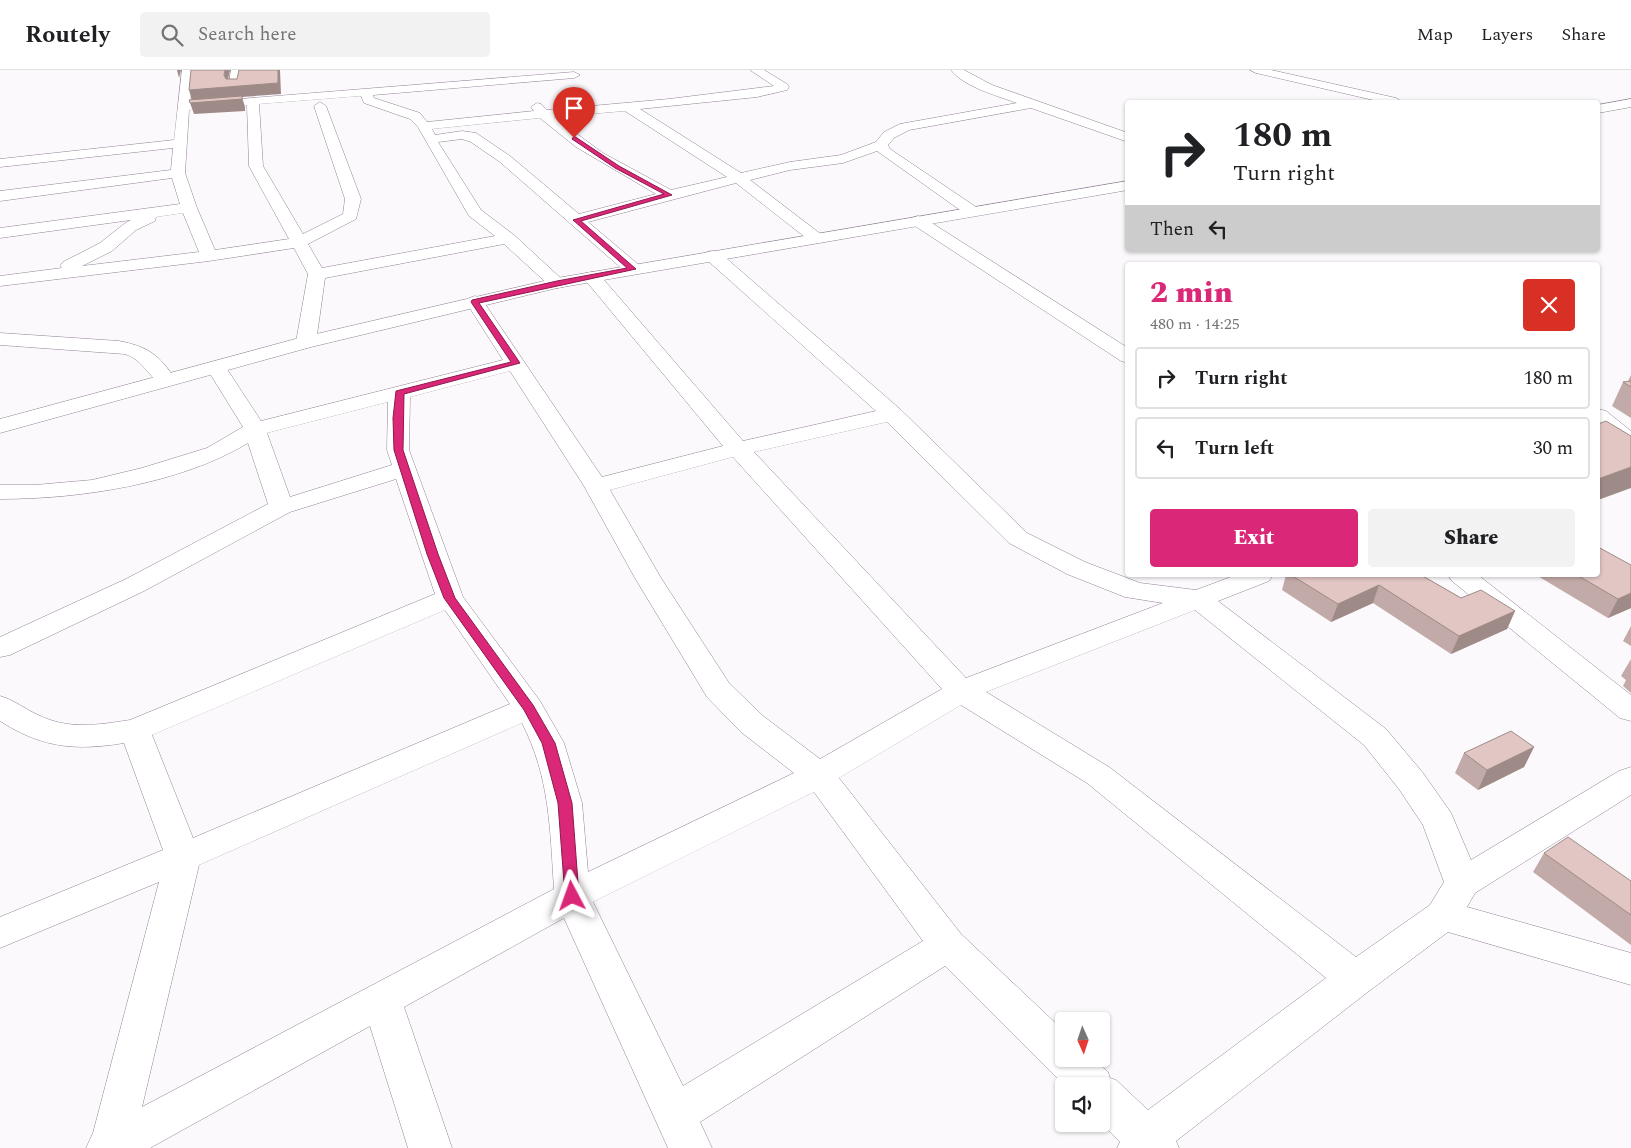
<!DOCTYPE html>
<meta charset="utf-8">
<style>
:root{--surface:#fff;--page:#f2f2f2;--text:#202124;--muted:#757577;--line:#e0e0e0;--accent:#db2777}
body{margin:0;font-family:Spectral,serif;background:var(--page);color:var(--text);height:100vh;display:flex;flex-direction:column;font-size:19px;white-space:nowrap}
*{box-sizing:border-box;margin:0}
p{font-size:16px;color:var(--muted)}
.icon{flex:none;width:28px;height:28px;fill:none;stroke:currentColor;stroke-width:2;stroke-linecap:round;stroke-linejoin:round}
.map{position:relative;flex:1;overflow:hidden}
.drawer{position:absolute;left:1125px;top:192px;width:475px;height:315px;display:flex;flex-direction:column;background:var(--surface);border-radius:5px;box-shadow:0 1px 4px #0004}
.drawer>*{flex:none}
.hud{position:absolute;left:1125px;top:30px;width:475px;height:152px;border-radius:5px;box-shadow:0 1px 4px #0004;background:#fff;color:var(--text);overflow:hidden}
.needle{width:32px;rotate:177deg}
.buttons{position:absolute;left:1055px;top:942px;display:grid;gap:10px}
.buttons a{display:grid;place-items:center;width:55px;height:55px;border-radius:5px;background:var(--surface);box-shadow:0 1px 4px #0004;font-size:25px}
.pin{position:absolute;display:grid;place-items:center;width:42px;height:42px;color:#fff;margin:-51px -21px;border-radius:50% 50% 50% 0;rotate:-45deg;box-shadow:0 0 5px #0007}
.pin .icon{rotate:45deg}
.me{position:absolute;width:55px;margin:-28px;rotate:356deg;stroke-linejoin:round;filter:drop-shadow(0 0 4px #0008)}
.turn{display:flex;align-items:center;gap:18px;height:105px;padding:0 25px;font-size:22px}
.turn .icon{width:65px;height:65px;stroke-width:2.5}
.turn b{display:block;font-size:35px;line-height:42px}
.then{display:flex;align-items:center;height:48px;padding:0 25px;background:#0003;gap:10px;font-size:19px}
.round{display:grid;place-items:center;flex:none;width:52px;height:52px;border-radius:5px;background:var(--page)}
.summary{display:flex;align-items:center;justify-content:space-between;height:85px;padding:0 25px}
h1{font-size:30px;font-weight:800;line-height:38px;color:var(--accent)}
.primary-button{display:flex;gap:10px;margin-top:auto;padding:10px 25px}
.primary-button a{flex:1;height:58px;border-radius:5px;background:var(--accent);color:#fff;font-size:20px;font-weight:800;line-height:58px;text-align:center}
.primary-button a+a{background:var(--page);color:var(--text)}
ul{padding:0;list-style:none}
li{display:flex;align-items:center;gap:15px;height:62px;margin:0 10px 8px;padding:0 15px;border:2px solid var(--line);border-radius:5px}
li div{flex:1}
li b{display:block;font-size:19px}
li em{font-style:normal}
header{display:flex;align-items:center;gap:30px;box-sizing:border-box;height:70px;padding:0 25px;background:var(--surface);border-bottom:1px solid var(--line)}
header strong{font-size:24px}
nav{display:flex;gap:28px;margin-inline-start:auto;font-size:18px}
.search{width:350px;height:45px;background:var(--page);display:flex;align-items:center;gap:12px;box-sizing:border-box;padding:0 18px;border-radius:5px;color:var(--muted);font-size:19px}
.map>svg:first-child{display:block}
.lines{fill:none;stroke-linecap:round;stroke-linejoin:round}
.minor-casing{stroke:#918295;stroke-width:1}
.tertiary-casing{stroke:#918295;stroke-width:1}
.minor{fill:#fff;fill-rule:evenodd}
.tertiary{fill:#fff;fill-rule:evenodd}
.wall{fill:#c2aaa8}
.shaded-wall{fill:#9e8b88}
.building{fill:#e2c6c3;stroke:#9e8b88}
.route{fill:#db2777;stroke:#8e194d}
</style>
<header>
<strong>Routely</strong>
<div class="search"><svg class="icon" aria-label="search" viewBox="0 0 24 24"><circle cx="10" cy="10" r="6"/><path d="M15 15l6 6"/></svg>Search here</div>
<nav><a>Map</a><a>Layers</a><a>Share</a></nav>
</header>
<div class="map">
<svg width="1631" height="1078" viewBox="0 0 1631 1078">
<rect width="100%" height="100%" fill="#fcf9fd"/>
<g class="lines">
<defs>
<path id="minor" d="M 182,0 L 194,0 L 190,33 L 574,2 L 580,5 L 574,8 L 373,25 L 374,28 L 420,43 L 427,52 L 534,41 L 531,37 L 537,33 L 541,34 L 547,40 L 669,29 L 774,16 L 750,0 L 764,0 L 787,14 L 789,17 L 787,20 L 757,27 L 640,39 L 741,103 L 790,92 L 841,85 L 876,72 L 884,62 L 900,54 L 1017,33 C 998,26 964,17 951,0 L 964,0 L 992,15 L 1128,63 L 1128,72 L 1031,38 L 909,60 L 894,68 L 888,75 L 890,79 L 979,139 L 981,142 L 979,145 L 967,145 L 877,81 L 843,93 L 790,100 L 750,110 L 822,165 L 824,168 L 822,171 L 810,171 L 736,113 L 588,152 L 639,195 L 642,199 L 639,203 L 633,204 L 627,203 L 500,92 L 471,72 L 462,69 L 438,72 L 481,140 L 514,165 L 566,213 L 563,217 L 557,218 L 551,217 L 504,174 L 325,208 L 316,272 L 313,276 L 306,278 L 299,276 L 296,272 L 308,204 L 294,178 L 209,191 L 0,216 L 0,206 L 62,198 L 60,196 L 63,192 L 100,173 L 124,154 L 131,150 L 0,168 L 0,158 L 180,134 L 172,108 L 0,131 L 0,121 L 171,100 L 173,78 L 0,97 L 0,89 L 174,70 ZM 361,26 L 364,33 L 410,49 L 418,57 L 469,146 L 495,166 L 322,198 L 308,174 L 356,149 L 361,129 L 326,36 L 320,32 L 314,36 L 345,129 L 343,144 L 303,164 L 263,96 L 259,34 ZM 247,35 L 249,96 L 289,169 L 215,180 L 197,138 L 185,103 L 189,40 ZM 625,41 L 727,107 L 671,120 L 603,83 L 554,47 ZM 540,48 L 576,77 L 656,124 L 579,144 L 510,86 L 476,63 L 462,61 L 435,65 L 432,59 ZM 183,143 L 199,182 L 82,196 L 112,181 L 136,160 L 155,151 L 156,147 Z
M 231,0 L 243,0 L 239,18 L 231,18 L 229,15 Z
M 1250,0 L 1271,0 L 1396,28 L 1402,32 L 1382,32 L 1256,3 Z
M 918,146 L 924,148 L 1128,278 L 1128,293 L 1121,291 L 912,154 L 910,151 L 912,148 Z
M 713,181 L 719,182 L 900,339 L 1027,463 L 1085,492 L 1140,513 L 1196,520 L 1236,505 L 1273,505 L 1269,511 L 1218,531 L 1386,659 L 1423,703 L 1451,743 L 1471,790 L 1619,701 L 1631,697 L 1631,725 L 1475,823 L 1467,837 L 1631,883 L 1631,915 L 1448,862 L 1369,921 L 1176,1071 L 1179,1078 L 1117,1078 L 1120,1072 L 1101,1053 L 1101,1016 L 1065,1016 L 945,896 L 700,1052 L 712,1078 L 668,1078 L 564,848 L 404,937 L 452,1078 L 408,1078 L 370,956 L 150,1078 L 86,1078 L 93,1063 L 159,812 L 0,878 L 0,847 L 163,780 L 124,673 C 76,681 42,678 0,651 L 0,626 C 14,630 25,639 38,645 C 69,660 97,655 130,650 L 435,524 L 396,409 L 290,442 L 144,521 L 10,585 L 0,587 L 0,567 L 126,509 L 268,434 L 248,373 C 180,414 80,429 0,429 L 0,415 L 35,415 L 92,410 L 142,398 L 207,378 L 243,357 L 206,297 L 209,293 L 216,291 L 223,293 L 261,351 L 503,290 L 466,232 L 469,228 L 475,226 L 481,228 L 602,407 L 723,376 L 586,211 L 583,207 L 586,203 L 592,202 L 598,203 L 743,371 L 876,341 L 707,190 L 705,186 L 707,182 ZM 510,301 L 584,416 L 635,508 L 707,627 L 741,662 L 794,703 L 588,802 L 582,733 L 564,673 L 540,631 L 463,527 L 409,380 L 410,327 ZM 388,332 L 387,380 L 392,395 L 290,427 L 267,363 ZM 887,352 L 1009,473 L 1067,504 L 1125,527 L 1163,533 L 966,608 L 754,382 ZM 733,387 L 942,619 L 820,689 L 763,646 L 729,613 L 661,508 L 610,420 ZM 445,540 L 510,634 L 193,768 L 152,665 ZM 1195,540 L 1364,675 L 1399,719 L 1423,755 L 1444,812 L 1430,835 L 1356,887 L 1109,697 L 986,622 ZM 961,635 L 1087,713 L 1326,908 L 1148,1040 L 1116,1010 L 1110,1008 L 1108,1002 L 1093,989 L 1064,989 L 1064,961 L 961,864 L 839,708 ZM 522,653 C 550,707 550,760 554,819 L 142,1037 L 199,795 ZM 814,722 L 923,871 L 683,1016 L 593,832 Z
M 0,263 L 119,271 C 149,277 159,285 176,310 L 173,314 C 152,320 148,291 125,284 L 0,275 Z
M 1598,339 L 1606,341 L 1631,361 L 1631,379 L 1623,377 L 1598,356 Z
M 1448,505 L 1478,505 L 1631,625 L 1631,651 L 1620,648 L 1452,511 Z"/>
<path id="tertiary" d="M 1631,29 L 1631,37 L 1598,43 L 1598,35 Z
M 1128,111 L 1128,120 L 557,218 L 311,277 L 0,363 L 0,349 L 299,268 L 557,208 Z"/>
</defs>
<!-- minor casing -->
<use href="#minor" class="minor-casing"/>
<!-- tertiary casing -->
<use href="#tertiary" class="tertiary-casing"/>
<!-- minor -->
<use href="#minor" class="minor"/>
<!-- tertiary -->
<use href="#tertiary" class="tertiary"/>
</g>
<!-- wall -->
<path class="wall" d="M 1631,305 L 1631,348 L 1612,336 L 1623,312 L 1628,311 Z
M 1286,505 L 1421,505 L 1461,528 L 1515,541 L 1507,559 L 1451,584 L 1373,533 L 1331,552 L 1282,520 Z
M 1536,505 L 1598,505 L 1631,538 L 1608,548 Z
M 1631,556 L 1631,576 L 1623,571 Z
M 1631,589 L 1631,623 L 1623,616 L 1626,610 L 1621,606 Z
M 1534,677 L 1524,697 L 1478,720 L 1455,703 L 1464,683 Z
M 1544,783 L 1631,811 L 1631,875 L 1533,802 Z"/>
<!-- shaded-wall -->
<path class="shaded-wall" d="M 177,0 L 181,0 L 179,8 Z
M 225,0 L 230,0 L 227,15 L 224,5 Z
M 278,0 L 280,0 L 281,24 L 242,27 L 245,37 L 245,41 L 194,44 L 190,33 L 192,31 L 189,20 Z
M 1631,397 L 1631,418 L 1598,430 L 1598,409 Z
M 1379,515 L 1373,533 L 1331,552 L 1338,534 Z
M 1631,523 L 1631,538 L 1608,548 L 1618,529 Z
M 1515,541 L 1507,559 L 1451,584 L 1459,566 Z
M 1534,677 L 1524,697 L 1478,720 L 1487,700 Z"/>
<!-- building -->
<path class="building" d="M 191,0 L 225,0 L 224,5 L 226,9 L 237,9 L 239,0 L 278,0 L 278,13 L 189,20 Z
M 242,26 L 242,29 L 190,33 L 189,30 Z
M 1631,311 L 1631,317 L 1623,312 Z
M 1606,351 L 1631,366 L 1631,397 L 1598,409 L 1598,354 Z
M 1598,477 L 1631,495 L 1631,523 L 1618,529 L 1577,505 L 1598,505 Z
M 1291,505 L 1421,505 L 1461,528 L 1481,520 L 1515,541 L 1459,566 L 1379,515 L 1338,534 Z
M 1511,661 L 1534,677 L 1487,700 L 1464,683 Z
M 1568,767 L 1631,811 L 1631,845 L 1544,783 Z"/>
<!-- route -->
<path class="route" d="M 574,66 L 619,96 L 672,125 L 581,151 L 636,199 L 479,233 L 520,293 L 404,324 L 403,380 L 438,484 L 455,528 L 533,635 L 555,673 L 572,733 L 579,826 L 577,830 L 572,832 L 567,830 L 565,826 L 558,733 L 542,673 L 524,640 L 444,528 L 427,484 L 394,380 L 393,348 L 396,321 L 511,292 L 471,232 L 472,230 L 557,211 L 627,198 L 573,150 L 664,124 L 615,98 L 572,69 Z"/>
</svg>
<div class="buttons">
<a><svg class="needle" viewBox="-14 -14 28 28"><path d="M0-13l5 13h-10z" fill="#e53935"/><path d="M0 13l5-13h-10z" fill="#757577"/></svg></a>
<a><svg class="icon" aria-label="sound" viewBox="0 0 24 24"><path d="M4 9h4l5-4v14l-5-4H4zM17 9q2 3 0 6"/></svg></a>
</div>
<div class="pin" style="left:574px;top:68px;background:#d93025"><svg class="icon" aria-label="arrive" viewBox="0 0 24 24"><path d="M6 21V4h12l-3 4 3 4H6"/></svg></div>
<svg class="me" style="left:572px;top:826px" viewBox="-20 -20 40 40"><path d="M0-17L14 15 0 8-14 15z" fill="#db2777" stroke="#fff" stroke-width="4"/></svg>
<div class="hud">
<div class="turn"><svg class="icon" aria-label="right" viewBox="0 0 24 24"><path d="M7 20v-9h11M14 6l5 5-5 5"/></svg><div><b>180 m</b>Turn right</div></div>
<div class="then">Then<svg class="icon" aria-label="left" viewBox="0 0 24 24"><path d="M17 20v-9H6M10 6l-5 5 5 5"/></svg></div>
</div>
<section class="drawer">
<div class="summary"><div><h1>2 min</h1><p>480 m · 14:25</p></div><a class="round" style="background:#d93025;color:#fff"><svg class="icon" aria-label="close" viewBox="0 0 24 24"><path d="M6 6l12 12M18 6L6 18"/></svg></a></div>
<ul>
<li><svg class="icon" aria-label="right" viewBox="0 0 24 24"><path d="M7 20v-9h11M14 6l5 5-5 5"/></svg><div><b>Turn right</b></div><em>180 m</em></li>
<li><svg class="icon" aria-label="left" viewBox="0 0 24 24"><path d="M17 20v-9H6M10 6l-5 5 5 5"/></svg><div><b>Turn left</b></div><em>30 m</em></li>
</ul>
<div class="primary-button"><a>Exit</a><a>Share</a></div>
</section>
</div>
